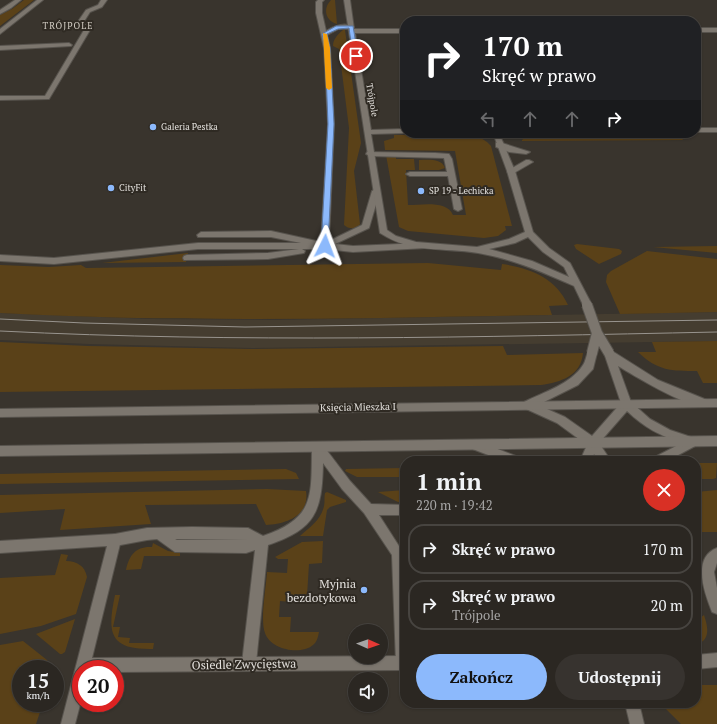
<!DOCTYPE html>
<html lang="pl">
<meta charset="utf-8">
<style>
:root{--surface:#2b2722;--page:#37332f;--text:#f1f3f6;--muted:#a6a5a5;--line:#474440;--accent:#8cb9fc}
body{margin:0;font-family:"PT Serif",serif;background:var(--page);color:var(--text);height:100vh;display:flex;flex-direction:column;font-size:15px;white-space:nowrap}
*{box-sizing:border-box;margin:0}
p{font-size:13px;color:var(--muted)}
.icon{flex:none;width:22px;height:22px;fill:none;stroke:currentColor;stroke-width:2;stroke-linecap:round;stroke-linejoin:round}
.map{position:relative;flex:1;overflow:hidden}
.sheet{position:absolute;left:400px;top:456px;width:301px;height:252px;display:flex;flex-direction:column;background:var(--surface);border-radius:16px;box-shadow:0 1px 3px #0004,0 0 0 1px var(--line)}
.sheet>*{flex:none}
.hud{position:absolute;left:400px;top:16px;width:301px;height:122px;border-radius:16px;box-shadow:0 1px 3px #0004,0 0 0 1px var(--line);background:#202124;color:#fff;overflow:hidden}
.needle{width:26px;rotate:92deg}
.tools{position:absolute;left:348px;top:624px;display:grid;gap:8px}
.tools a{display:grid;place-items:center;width:40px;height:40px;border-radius:50%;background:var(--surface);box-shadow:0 1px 3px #0004,0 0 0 1px var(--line);font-size:20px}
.speed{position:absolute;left:12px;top:660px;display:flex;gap:8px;font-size:20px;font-weight:700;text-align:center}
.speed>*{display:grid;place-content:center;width:52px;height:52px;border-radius:50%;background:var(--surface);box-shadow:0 1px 3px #0004,0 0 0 1px var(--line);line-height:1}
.speed small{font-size:10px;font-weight:400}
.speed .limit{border:6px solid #d22;background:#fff;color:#111}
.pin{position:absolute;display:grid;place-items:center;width:34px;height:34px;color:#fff;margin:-17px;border:2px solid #fff;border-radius:50%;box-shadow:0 1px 4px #0007}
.me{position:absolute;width:44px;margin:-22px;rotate:3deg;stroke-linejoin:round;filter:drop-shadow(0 0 3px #0008)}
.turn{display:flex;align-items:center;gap:14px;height:84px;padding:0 16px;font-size:18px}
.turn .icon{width:52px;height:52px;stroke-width:2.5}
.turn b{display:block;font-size:28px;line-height:34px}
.lanes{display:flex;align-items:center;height:38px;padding:0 16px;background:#0003;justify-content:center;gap:20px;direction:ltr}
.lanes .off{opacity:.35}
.round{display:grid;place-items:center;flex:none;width:42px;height:42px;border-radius:21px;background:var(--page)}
.head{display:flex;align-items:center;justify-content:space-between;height:68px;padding:0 16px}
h1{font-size:24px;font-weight:700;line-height:30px}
.primary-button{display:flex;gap:8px;margin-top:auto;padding:8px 16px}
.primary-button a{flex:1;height:46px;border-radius:24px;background:var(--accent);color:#111;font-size:16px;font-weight:700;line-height:46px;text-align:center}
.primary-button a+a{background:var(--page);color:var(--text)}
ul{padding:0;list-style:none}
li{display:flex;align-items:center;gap:12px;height:50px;margin:0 8px 6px;padding:0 8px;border:2px solid var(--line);border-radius:16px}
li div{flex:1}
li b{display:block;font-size:15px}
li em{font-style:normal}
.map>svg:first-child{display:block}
.built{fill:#453d30}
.green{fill:#5a4118}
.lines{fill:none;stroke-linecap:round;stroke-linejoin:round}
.service-casing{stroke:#57534d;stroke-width:2}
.minor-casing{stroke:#57534d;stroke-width:2}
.tertiary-casing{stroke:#57534d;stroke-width:2}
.service{fill:#7c766e;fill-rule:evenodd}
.minor{fill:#7c766e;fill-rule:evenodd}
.tertiary{fill:#7c766e;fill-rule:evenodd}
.tram{stroke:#98948e;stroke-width:1}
.minor-bridge-casing{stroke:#57534d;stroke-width:12;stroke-linecap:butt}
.minor-bridge{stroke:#7c766e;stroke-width:10}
.route{fill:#8cb9fc;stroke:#5b78a4}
.slow{fill:#f59e0b}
.poi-dot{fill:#8cb9fc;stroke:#2f2a23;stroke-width:1.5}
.labels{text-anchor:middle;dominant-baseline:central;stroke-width:4;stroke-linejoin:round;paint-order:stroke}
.far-neighbourhood-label{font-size:9px;letter-spacing:1px;fill:#d1cbc2;stroke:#2f2a23}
.far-street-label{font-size:9px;fill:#e4e1dd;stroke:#2f2a23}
.far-poi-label{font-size:9px;fill:#e4e1dd;stroke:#2f2a23;text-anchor:start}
.street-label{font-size:10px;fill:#e4e1dd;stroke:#2f2a23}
.near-poi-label{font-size:12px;fill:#e4e1dd;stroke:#2f2a23;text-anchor:end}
.near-street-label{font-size:12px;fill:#e4e1dd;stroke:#2f2a23}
</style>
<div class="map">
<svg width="717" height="724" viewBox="0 0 717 724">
<rect width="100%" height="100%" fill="#39342d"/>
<!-- built -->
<path class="built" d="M 717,312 L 717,341 L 251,348 L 89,344 L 0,340 L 0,313 L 150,319 L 273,320 Z"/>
<!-- green -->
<path class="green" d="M 24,0 L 34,0 L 0,26 L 0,15 L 12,9 Z
M 331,0 L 335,0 L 337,24 C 326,21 322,9 331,0 Z
M 343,30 L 345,30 L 361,143 L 354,171 L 360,224 C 357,230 348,229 344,225 L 349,128 L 339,49 L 333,46 C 333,39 338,34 343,30 Z
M 394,135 L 465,135 L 481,138 L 487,142 L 491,146 L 512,226 L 505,226 L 506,230 L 498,236 L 484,238 L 408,231 L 399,227 L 386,155 L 396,156 L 396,159 L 414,159 L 415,170 L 406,170 L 408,205 C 422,205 447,200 453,215 L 466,215 L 455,151 L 385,150 L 384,141 L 394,138 Z
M 527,136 L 673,136 L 681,137 L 683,140 L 522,141 L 522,140 Z
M 419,160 C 429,160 441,158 445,168 L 439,170 L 419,170 Z
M 577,244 L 619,249 L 622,251 L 621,254 L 599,264 L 576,249 L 574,245 Z
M 717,246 L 717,253 L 653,247 Z
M 647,251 L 717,259 L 717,312 L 620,314 L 606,282 L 607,275 L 611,271 Z
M 188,253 L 186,262 L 102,263 Z
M 428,263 L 501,270 L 502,264 C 530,268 556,278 568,305 L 549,306 L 552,315 C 368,318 184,323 0,313 L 0,265 L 49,267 L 81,265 L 86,268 Z
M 717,341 L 717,383 L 703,383 L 697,371 C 672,371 657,371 638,352 L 656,352 L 652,342 Z
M 0,342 L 88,346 L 251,349 L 503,346 L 507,355 L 583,353 C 581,376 561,382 541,385 L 0,392 Z
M 696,463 L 717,463 L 716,478 L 713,479 L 696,479 Z
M 405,468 L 405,477 L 357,477 L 345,471 L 346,469 Z
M 286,469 L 296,473 L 299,479 L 0,484 L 0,474 Z
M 267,489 L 306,491 C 310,516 286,524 266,525 L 256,504 L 145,505 L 151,524 L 60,530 L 65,509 L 0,513 L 0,495 Z
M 405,490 L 405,503 L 398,502 L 378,492 Z
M 717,490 L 717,532 L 696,532 L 696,492 Z
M 327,492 L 346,500 L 346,502 L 330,507 L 327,510 L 323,536 L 300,536 C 310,527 321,520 324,506 C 325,502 324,498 325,493 Z
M 323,541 L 322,563 L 309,564 L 307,596 L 291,595 L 291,602 L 280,601 L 279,617 L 291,617 L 290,632 L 319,632 C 318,637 317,642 313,645 C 300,656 270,649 265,633 C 260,620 266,588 267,572 L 287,573 L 288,559 L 278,559 L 275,557 L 302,542 Z
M 153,543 L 168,551 L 180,553 L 180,556 L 144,556 L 141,569 L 126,570 C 129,555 136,546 152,547 Z
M 61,554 L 68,555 L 66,561 C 77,561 85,566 87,577 L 76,614 L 41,626 L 0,634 L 0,578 L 55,575 Z
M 115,595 L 120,595 L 113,627 L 120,627 L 118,637 L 130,638 L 129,643 L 154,643 L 153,649 C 109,650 107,633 115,595 Z
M 704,615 C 708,627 711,640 696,645 L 696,621 Z
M 75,619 L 65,652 L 62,654 L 60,654 L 36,634 Z
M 23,641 L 47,660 L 51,669 L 21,669 L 21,703 L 43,703 L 36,724 L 0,724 L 0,645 Z
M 696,685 L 717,685 L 717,724 L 681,724 L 661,704 L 661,703 L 696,703 Z"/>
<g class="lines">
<defs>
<path id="service" d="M 15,0 L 21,0 L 11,8 L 0,14 L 0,10 Z
M 37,0 L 43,0 L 0,34 L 0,29 Z
M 101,0 L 107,0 L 102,7 L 90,12 L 83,23 L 90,30 L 49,99 L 0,100 L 0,96 L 45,96 L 84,30 L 77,23 L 86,10 L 98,5 Z
M 318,0 L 324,0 L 322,2 L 322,13 L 326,31 C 334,26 345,22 354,27 L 351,29 L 338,29 L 327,35 L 330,48 L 334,124 L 329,241 L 362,225 L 372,191 L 376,189 L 380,191 L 369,228 L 335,244 L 353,246 L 423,243 L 426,244 L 427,246 L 426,248 L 353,252 L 325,249 L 302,249 L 305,251 L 304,253 L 268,259 L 184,260 L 183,258 L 184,256 L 187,255 L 268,253 L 299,249 L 198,249 L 54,264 L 0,261 L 0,255 L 54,258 L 198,243 L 301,243 L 271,237 L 198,237 L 197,235 L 201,232 L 271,231 L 321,242 L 328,124 L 324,48 L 316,13 L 316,2 Z
M 69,43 L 72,45 L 71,46 L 0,50 L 0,46 Z
M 496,143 L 502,143 L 530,152 L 526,154 L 509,152 L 496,147 Z
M 367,152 L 435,153 L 449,154 L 452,159 L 462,209 L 458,211 L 454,209 L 448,176 L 410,176 L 406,174 L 410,172 L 447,172 L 444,158 L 370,156 L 366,154 Z
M 526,160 L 529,160 L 533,162 L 514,173 L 508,173 L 507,171 Z
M 318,442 L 322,444 L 350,481 L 371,504 L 405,505 L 405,515 L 379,515 L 404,554 L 405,669 L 403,670 L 398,668 L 396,663 L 392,555 L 364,513 L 342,489 L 323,463 C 322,511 316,529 268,545 L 256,663 L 254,668 L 249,670 L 244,668 L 242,663 L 255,550 L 246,553 L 175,552 L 157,539 L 147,540 L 115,546 L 111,544 L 109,540 L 111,536 L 115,534 L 147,528 L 192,527 L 248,528 L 263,536 C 316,518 311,495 312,447 L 314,444 ZM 175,539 L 247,540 L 248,540 L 177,540 Z"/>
<path id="minor" d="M 344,0 L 350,0 L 354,29 L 405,29 L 405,33 L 355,33 L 371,130 L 405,129 L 405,133 L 371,134 L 387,230 L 396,236 L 416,242 L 477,247 L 509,239 L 525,232 L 507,171 L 493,133 L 499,133 L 515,171 L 533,232 L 549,248 L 570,263 L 592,305 L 590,307 L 584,307 L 574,286 C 542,272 513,259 478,253 C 443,247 412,254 380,233 ZM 528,237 L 543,252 L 564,267 L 569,277 L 532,261 L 489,249 L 515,243 Z
M 696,28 L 717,28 L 717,32 L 696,32 Z
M 696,128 L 717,128 L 717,132 L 696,132 Z
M 592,349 L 595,350 L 597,353 L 593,369 L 578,385 L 538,405 L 565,417 L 592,436 L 621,403 L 604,353 L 606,350 L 609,349 L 658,380 L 707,400 L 708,403 L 707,406 C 692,411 633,375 618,366 L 631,402 L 650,419 L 670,430 L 697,439 L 699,442 L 697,445 L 667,461 L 651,461 L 653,458 L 682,443 C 659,435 645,428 627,411 L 599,443 L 611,461 L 599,461 L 594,454 L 592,461 L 580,461 L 587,445 L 557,423 L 524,408 L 523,405 L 524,402 C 544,392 571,384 583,365 C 586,361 586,355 589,350 Z
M 474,440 L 521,458 L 523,461 L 504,461 L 470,448 L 468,445 L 470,442 Z
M 115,534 L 119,536 L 121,540 L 92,658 L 405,656 L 405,670 L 115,672 L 115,669 L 81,669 L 81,701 L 75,724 L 61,724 L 107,546 L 0,553 L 0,541 Z
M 717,548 L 717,563 L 714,572 L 717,588 L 717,614 L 712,612 C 705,594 691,558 717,548 Z
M 717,653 L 717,667 L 696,669 L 696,655 Z
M 625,703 L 639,703 L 644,724 L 630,724 Z"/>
<path id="tertiary" d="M 717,399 L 717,407 L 0,417 L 0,409 Z
M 717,436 L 717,446 L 0,456 L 0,446 Z"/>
</defs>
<!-- service casing -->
<use href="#service" class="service-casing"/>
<!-- minor casing -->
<use href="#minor" class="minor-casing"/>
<!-- tertiary casing -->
<use href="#tertiary" class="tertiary-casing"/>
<!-- service -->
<use href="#service" class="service"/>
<!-- minor -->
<use href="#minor" class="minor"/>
<!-- tertiary -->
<use href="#tertiary" class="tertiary"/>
<!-- tram -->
<path class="tram" d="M 0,319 L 84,323 L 245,327 L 717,320
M 0,331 C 239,343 478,337 717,332"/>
<defs>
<path id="minor-bridge" d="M 587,305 L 597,333 L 609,353
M 592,353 L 597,333"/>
</defs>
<!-- minor-bridge casing -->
<use href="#minor-bridge" class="minor-bridge-casing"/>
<!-- minor-bridge -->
<use href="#minor-bridge" class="minor-bridge"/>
</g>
<!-- route -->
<path class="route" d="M 336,26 L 353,26 L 358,56 L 356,58 L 353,56 L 349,28 L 338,29 L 327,34 L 330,48 L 334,124 L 328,246 L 325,249 L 321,246 L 328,124 L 325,48 L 322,34 Z"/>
<!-- slow -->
<path class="slow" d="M 323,33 L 327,34 L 330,48 L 332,88 L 329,90 L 326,88 Z"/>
<!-- markers -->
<g class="poi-dot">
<circle cx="153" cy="127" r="4"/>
<circle cx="111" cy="188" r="4"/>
<circle cx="421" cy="191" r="4"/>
<circle cx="364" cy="590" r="4"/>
</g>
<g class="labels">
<!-- far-neighbourhood labels -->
<g class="far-neighbourhood-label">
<text x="68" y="26">TRÓJPOLE</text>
</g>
<!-- far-street labels -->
<g class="far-street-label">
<text transform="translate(372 100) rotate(80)">Trójpole</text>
</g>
<!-- far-poi labels -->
<g class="far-poi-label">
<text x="161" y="127">Galeria Pestka</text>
<text x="119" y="188">CityFit</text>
<text x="429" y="191">SP 19 - Lechicka</text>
</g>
<!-- street labels -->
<g class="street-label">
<text transform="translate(358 407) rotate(-1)">Księcia Mieszka I</text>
</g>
<!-- near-poi labels -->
<g class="near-poi-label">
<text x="356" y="583">Myjnia<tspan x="356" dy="14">bezdotykowa</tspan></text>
</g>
<!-- near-street labels -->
<g class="near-street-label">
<text transform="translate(244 664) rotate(-1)">Osiedle Zwycięstwa</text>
</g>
</g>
</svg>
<div class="tools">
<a><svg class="needle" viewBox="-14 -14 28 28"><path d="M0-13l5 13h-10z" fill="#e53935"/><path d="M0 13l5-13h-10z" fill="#a6a5a5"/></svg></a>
<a><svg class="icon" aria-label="sound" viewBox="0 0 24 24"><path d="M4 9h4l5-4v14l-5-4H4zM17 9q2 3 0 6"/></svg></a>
</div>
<div class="speed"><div>15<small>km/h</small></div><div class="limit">20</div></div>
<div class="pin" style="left:356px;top:56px;background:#d93025"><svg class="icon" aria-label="arrive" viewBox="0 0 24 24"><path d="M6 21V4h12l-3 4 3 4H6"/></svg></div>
<svg class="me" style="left:325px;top:246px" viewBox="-20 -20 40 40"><path d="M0-17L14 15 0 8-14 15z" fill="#8cb9fc" stroke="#fff" stroke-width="4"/></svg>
<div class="hud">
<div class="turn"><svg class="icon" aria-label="right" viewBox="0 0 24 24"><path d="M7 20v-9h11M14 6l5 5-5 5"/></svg><div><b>170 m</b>Skręć w prawo</div></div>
<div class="lanes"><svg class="icon off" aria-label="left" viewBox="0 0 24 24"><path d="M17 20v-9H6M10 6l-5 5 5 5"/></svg><svg class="icon off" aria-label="ahead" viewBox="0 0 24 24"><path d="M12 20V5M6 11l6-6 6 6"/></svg><svg class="icon off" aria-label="ahead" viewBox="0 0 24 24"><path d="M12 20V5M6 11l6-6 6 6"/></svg><svg class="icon" aria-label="right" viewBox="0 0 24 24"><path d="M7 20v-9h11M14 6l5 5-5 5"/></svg></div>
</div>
<section class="sheet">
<div class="head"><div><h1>1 min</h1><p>220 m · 19:42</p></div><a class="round" style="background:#d93025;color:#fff"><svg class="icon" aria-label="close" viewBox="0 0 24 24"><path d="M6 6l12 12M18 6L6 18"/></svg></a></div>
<ul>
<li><svg class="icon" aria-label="right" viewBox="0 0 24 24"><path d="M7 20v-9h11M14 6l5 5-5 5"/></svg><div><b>Skręć w prawo</b></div><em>170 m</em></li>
<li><svg class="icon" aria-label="right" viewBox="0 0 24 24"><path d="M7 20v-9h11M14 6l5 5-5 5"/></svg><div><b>Skręć w prawo</b><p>Trójpole</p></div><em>20 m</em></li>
</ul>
<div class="primary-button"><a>Zakończ</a><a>Udostępnij</a></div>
</section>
</div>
